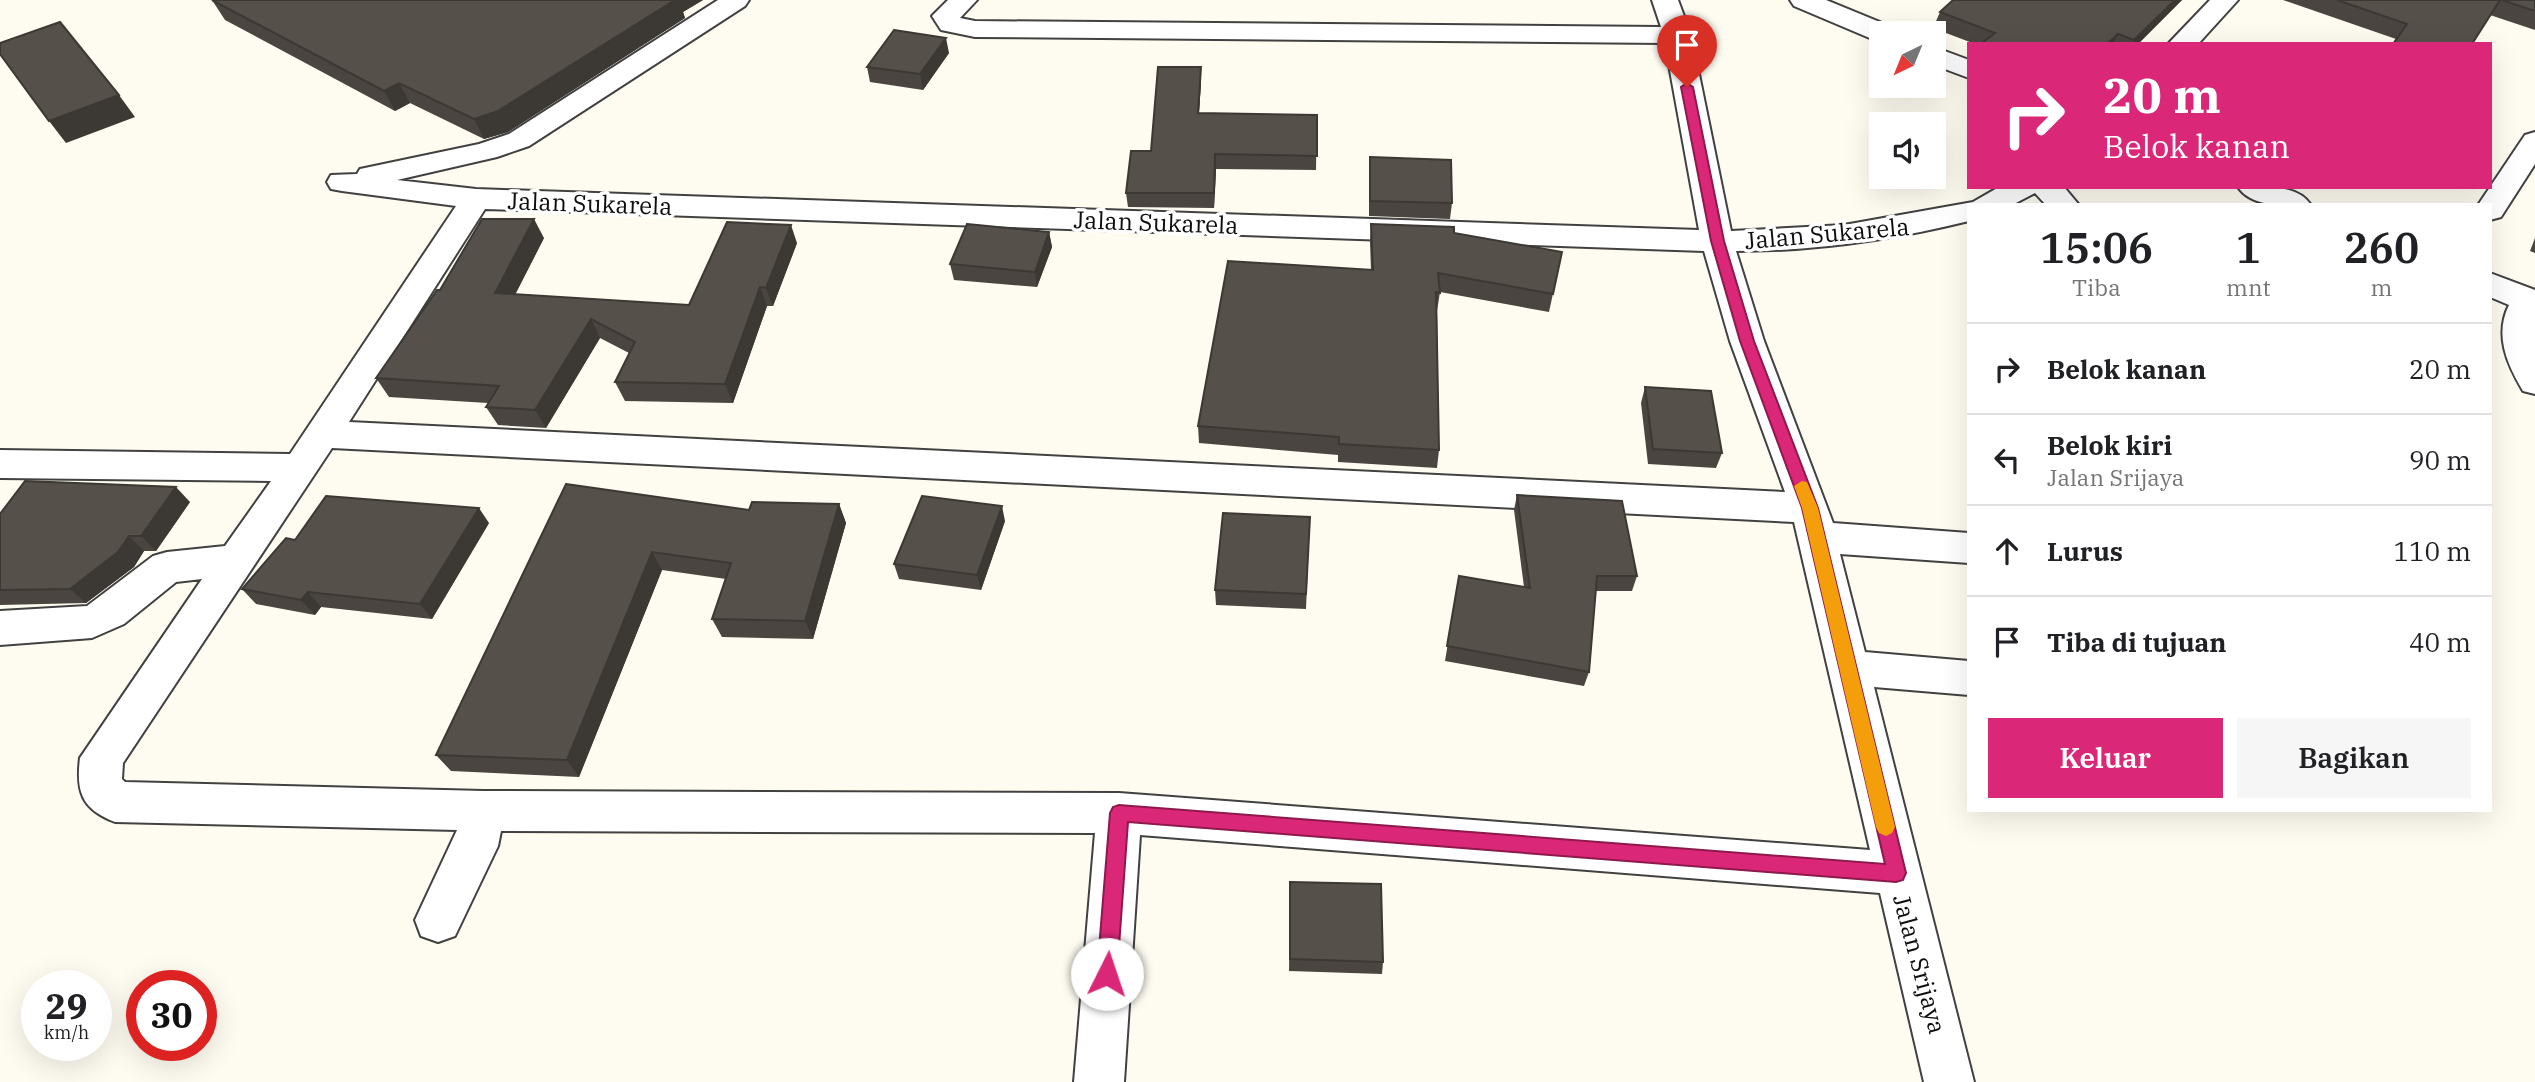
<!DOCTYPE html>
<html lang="id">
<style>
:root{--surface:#fff;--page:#f6f6f6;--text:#202124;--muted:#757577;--line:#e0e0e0;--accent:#db2777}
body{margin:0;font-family:"IBM Plex Serif",serif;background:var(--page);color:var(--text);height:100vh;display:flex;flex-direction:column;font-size:26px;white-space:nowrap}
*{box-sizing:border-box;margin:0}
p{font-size:23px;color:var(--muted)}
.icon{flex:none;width:38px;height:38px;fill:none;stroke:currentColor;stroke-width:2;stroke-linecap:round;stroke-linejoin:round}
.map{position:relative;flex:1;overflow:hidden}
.sheet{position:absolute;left:1967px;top:203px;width:525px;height:609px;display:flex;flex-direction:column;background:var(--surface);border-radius:0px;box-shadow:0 7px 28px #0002}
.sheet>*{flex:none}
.banner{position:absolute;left:1967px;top:42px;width:525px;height:147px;border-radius:0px;box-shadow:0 7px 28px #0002;background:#db2777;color:#fff;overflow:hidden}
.needle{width:46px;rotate:223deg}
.buttons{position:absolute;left:1869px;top:21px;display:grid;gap:14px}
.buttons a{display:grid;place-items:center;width:77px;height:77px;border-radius:0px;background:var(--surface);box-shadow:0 7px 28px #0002;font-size:35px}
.speed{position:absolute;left:21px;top:970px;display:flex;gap:14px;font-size:35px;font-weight:700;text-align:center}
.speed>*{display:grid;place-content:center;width:91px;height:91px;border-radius:50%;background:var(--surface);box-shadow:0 7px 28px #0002;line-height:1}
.speed small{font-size:18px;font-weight:400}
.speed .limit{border:10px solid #d22;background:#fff;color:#111}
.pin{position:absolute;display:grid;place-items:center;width:60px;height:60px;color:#fff;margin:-72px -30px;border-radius:50% 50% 50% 0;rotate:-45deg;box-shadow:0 0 7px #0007}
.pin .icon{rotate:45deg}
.me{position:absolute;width:77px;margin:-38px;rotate:4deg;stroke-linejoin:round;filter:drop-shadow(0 0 5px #0008)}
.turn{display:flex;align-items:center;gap:24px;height:147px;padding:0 21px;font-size:32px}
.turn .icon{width:91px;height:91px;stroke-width:2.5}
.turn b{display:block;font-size:49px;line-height:60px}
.eta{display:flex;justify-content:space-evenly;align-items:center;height:119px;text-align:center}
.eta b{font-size:42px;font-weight:600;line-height:49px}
.primary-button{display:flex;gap:14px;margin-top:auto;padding:14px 21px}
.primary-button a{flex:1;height:80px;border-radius:0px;background:var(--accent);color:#fff;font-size:28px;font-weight:600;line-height:80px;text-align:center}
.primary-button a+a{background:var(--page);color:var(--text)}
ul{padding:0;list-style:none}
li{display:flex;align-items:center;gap:21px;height:91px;padding:0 21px;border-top:2px solid var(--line)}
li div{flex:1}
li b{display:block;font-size:26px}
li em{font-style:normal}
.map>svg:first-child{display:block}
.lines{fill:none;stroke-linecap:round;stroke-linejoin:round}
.minor-casing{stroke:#414141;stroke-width:4}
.minor{fill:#fff;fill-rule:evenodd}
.wall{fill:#4a4540}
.shaded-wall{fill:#3c3834}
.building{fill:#56504b;stroke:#3c3834;stroke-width:2}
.route{fill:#db2777;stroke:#8e194d;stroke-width:2}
.slow{fill:#f59e0b}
.labels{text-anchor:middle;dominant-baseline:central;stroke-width:7;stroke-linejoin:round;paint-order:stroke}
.street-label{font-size:24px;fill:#0e0e0e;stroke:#fff}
</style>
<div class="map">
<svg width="2535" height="1082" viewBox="0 0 2535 1082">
<rect width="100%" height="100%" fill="#fefcf1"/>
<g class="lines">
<defs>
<path id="minor" d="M 718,0 L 749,0 L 745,6 L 529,146 L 497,157 L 397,180 L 476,189 L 1699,230 L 1665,43 L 975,37 L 941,30 L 932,16 L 948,0 L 977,0 L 960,18 L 975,21 L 1661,27 L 1652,0 L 1678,0 L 1691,35 L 1731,231 L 1844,225 L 1973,202 L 1999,187 L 2064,187 L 2079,205 L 2046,205 L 2035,193 L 2012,205 L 1969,205 L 1969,221 C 1892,240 1815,251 1736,251 L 1764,341 L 1833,523 L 1969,533 L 1969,563 L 1840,554 L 1865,652 L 1969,661 L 1969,695 L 1874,687 L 1974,1082 L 1924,1082 L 1880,893 L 1140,835 L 1124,1082 L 1074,1082 L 1095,833 L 501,831 L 498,846 L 455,936 L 438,942 L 421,936 L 415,920 L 457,830 L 115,822 C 81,809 76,791 80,758 L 202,579 L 176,582 L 124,624 L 92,638 L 0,645 L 0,611 L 87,606 L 153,556 L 167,552 L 225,546 L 271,481 L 0,478 L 0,450 L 290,454 L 456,206 L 342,191 L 331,189 L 327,182 L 331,175 L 357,174 L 360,169 L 479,144 L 509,134 ZM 485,209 L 1704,251 L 1730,341 L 1785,492 L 349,422 ZM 332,448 L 1794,522 L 1870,850 L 1119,793 L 484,791 L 125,782 L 122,779 L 123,763 Z
M 1790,0 L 1826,0 L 1892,27 L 1896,33 L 1881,33 L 1881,41 L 1872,39 L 1794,6 Z
M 2210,0 L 2238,0 L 2198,44 L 2168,44 Z
M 1934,47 L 1969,60 L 1969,78 L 1934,65 Z
M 2535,132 L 2535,164 L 2501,217 L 2490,220 L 2490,205 L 2478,205 L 2525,135 Z
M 2238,187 C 2261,187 2297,183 2311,205 C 2288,205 2253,209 2238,187 Z
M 2490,273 L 2535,290 L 2535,394 L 2523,391 C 2507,364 2494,335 2509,305 L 2490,297 Z"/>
</defs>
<!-- minor casing -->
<use href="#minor" class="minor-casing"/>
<!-- minor -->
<use href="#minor" class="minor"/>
</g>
<!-- wall -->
<path class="wall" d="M 212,0 L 703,0 L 683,12 L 685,18 L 508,132 L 484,139 L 410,103 L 395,111 L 225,20 Z
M 1953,0 L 2182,0 L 2138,44 L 1975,44 L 1933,28 L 1940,12 Z
M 2283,0 L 2535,0 L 2535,30 L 2490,15 L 2396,39 Z
M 949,53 L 923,90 L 870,82 L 867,67 Z
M 1201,82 L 1199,113 L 1317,115 L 1316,170 L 1216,169 L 1214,208 L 1128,207 L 1126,193 L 1151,151 Z
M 1370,157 L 1452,203 L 1450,219 L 1369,216 L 1369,172 Z
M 1371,224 L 1454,233 L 1562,252 L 1549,312 L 1440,292 L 1437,311 L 1439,450 L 1437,468 L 1338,462 L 1338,455 L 1199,443 L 1198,426 L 1371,270 L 1370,242 Z
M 1049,232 L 1052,247 L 1037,287 L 954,280 L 950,264 Z
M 544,238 L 515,295 L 689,305 L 797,243 L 773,306 L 767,306 L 733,403 L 625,401 L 615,382 L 629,353 L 600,338 L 546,428 L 498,425 L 486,407 L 488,403 L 389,397 L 376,378 L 440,290 Z
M 2535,238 L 2535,253 L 2530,251 Z
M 1645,387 L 1722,453 L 1716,468 L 1648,464 L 1641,403 Z
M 566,484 L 749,510 L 839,504 L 846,523 L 813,639 L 722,637 L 712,619 L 726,579 L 662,570 L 579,777 L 451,771 L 436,755 Z
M 1517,495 L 1637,576 L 1632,591 L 1596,591 L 1589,672 L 1584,686 L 1445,661 L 1459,576 L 1524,587 L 1514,510 Z
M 190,502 L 156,551 L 144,551 L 134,567 L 86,603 L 0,605 L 0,514 Z
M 1310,517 L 1306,609 L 1216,605 L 1215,590 Z
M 1005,521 L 981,590 L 899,579 L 894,564 Z
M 489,523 L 432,619 L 321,607 L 315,615 L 256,604 L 242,589 Z
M 1290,882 L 1383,962 L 1382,974 L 1289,971 Z"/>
<!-- shaded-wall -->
<path class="shaded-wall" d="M 672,0 L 703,0 L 683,12 L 685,18 L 508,132 L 484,139 L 474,119 Z
M 2175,0 L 2182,0 L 2138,44 L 2133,44 L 2134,40 Z
M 2118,34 L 2113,44 L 2107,44 Z
M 946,38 L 949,53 L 923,90 L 920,74 Z
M 1201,67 L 1201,82 L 1198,127 L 1198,113 Z
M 399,83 L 410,103 L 395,111 L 384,91 Z
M 119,95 L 135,117 L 66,143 L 49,121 Z
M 1215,154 L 1216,169 L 1214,208 L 1214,193 Z
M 534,219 L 544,238 L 506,312 L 495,293 Z
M 791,225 L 797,243 L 773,306 L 766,288 Z
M 1049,232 L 1052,247 L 1037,287 L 1035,272 Z
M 760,287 L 767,306 L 733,403 L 725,384 Z
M 591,319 L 600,338 L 546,428 L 535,410 Z
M 176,487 L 190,502 L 156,551 L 141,536 Z
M 839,504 L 846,523 L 813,639 L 805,621 Z
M 1002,506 L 1005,521 L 981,590 L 977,575 Z
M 479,508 L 489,523 L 432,619 L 420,604 Z
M 129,536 L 144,551 L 134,567 L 86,603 L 70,589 Z
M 652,552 L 662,570 L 579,777 L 567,760 Z
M 308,592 L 321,607 L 315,615 L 301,600 Z"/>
<!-- building -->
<path class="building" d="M 212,0 L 675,0 L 498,111 L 474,119 L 399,83 L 384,91 Z
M 1953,0 L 2175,0 L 2134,40 L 2118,34 L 2107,44 L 1983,44 L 1982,43 L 1995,33 L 1940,12 Z
M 2337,0 L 2500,0 L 2472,44 L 2393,44 L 2407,24 Z
M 2502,0 L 2535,0 L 2535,11 Z
M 60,22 L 119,95 L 49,121 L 0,54 L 0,43 Z
M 894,30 L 946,38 L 920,74 L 867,67 Z
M 1158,67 L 1201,67 L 1198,113 L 1317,115 L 1317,156 L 1215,154 L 1214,193 L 1126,193 L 1131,151 L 1151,151 Z
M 1370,157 L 1451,160 L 1452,203 L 1370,201 Z
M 482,219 L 534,219 L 495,293 L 689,305 L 727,222 L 791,225 L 766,288 L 760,287 L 725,384 L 615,382 L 635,342 L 591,319 L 535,410 L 486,407 L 499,386 L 376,378 L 437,290 L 440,290 Z
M 967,224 L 1049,232 L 1035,272 L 950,264 Z
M 1371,224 L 1454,227 L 1454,233 L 1562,252 L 1553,294 L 1438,273 L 1440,293 L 1436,292 L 1439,450 L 1339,444 L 1339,437 L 1198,426 L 1228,261 L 1373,270 Z
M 1645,387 L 1711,391 L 1722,453 L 1653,449 Z
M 25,481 L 176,487 L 141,536 L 129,536 L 118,552 L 70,589 L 0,590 L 0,514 Z
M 566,484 L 749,510 L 752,502 L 839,504 L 805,621 L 712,619 L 731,563 L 652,552 L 567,760 L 436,755 Z
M 1517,495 L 1622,501 L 1637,576 L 1597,576 L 1589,672 L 1447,646 L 1459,576 L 1530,588 Z
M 326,496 L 479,508 L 420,604 L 308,592 L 301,600 L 242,589 L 286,538 L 295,540 Z
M 922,496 L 1002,506 L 977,575 L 894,564 Z
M 1223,513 L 1310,517 L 1306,594 L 1215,590 Z
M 1290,882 L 1381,884 L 1383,962 L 1290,959 Z"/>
<!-- route -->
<path class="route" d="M 1687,83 L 1693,87 L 1724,241 L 1754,341 L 1818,508 L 1906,873 L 1903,880 L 1896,882 L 1128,822 L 1117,974 L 1114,981 L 1107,984 L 1100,981 L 1097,974 L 1110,813 L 1113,807 L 1119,805 L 1885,864 L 1802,508 L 1740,341 L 1711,241 L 1681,87 Z"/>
<!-- slow -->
<path class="slow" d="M 1802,481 L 1807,482 L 1818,508 L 1895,827 L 1892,833 L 1886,836 L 1879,833 L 1876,827 L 1802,508 L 1794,486 Z"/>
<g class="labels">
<!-- street labels -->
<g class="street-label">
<text transform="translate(590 203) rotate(2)">Jalan Sukarela</text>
<text transform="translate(1156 222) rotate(2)">Jalan Sukarela</text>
<text transform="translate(1827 233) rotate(-5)">Jalan Sukarela</text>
<text transform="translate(1920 964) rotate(75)">Jalan Srijaya</text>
</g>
</g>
</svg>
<div class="buttons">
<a><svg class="needle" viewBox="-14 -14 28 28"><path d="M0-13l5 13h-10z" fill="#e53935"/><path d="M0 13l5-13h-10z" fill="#757577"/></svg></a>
<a><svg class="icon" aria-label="sound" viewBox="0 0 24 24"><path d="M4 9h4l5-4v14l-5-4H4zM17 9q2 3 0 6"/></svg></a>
</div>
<div class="speed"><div>29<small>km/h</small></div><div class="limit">30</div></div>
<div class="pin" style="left:1687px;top:87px;background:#d93025"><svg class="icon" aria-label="arrive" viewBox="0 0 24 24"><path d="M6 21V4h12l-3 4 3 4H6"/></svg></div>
<svg class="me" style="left:1107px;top:974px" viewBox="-20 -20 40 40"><circle r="19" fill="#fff"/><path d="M0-13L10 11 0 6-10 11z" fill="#db2777"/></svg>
<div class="banner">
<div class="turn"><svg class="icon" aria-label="right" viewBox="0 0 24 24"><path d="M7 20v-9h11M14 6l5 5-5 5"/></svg><div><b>20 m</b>Belok kanan</div></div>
</div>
<section class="sheet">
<div class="eta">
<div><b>15:06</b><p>Tiba</p></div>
<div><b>1</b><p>mnt</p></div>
<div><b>260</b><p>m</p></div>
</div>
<ul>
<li><svg class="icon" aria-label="right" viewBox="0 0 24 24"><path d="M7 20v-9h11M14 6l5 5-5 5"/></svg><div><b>Belok kanan</b></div><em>20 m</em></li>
<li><svg class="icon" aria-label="left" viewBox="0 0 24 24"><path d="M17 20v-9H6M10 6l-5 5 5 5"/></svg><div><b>Belok kiri</b><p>Jalan Srijaya</p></div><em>90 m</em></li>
<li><svg class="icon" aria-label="ahead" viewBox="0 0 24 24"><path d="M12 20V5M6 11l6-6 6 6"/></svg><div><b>Lurus</b></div><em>110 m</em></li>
<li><svg class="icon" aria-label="arrive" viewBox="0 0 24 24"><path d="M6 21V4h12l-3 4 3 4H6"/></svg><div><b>Tiba di tujuan</b></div><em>40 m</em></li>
</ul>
<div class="primary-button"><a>Keluar</a><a>Bagikan</a></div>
</section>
</div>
